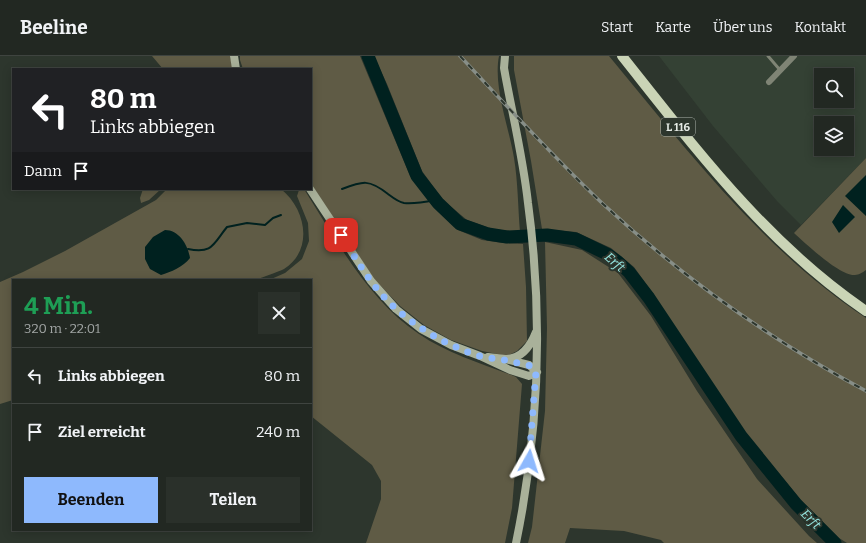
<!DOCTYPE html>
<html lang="de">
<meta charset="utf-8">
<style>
:root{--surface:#222822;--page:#2a302a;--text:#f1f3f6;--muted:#a2a6a5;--line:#3f4440;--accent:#8eb9fd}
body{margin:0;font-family:Bitter,serif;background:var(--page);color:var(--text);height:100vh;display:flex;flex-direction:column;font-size:15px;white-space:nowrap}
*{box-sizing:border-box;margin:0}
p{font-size:13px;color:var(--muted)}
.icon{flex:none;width:22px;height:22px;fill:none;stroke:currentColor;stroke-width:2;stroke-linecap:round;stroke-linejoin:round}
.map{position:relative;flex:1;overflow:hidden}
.panel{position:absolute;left:12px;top:223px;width:300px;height:252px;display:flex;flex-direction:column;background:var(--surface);border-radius:0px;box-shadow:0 2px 10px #0003,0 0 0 1px var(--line)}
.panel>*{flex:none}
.hud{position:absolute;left:12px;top:12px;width:300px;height:122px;border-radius:0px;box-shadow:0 2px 10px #0003,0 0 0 1px var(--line);background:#202124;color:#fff;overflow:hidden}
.fabs{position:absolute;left:814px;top:12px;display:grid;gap:8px}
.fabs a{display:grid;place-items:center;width:40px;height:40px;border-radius:0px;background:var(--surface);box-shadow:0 2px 10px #0003,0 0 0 1px var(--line);font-size:20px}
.pin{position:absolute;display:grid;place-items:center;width:34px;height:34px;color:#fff;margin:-17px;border-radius:8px;box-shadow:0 2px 6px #0006}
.me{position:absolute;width:44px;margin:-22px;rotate:6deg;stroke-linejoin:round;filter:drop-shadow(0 0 3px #0008)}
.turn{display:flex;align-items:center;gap:14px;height:84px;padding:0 12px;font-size:18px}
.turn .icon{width:52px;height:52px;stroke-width:2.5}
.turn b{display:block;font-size:28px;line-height:34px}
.then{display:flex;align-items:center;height:38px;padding:0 12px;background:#0003;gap:8px;font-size:15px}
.round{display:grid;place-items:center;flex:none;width:42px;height:42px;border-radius:0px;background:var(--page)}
.headline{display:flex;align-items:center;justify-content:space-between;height:68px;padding:0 12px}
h1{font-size:24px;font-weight:700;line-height:30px;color:#1e9e55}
.action{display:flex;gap:8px;margin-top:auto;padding:8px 12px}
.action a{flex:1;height:46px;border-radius:0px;background:var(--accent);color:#111;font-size:16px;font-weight:700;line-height:46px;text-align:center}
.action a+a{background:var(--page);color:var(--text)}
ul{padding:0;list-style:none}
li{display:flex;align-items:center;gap:12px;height:56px;padding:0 12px;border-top:1px solid var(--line)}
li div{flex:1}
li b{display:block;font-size:15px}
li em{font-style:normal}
header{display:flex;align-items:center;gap:24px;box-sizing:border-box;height:56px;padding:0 20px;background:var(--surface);border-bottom:1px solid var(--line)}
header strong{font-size:19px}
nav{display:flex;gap:22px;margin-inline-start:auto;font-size:14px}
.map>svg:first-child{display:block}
.built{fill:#344134;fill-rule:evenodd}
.green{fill:#5f5b45}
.water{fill:#00211f}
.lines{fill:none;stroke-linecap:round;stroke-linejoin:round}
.stream{stroke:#00211f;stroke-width:2}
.river{stroke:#00211f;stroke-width:13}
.service{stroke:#7f8475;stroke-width:3}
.minor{stroke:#7f8475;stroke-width:6}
.secondary{stroke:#a9b19a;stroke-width:8}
.primary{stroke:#cad4b6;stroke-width:10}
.rail-casing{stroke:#878e87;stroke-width:3.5}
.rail{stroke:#2d362d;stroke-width:2;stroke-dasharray:6;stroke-linecap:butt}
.route{stroke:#8eb9fd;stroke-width:7;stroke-dasharray:0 12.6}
.labels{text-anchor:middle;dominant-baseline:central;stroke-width:4;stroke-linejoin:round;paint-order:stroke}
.shield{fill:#2d362d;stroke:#aeb4ae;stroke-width:1}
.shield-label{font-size:11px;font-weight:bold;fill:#e5eae5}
.water-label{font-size:13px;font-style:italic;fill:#96e7e2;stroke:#2d362d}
</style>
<header>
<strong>Beeline</strong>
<nav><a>Start</a><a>Karte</a><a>Über uns</a><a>Kontakt</a></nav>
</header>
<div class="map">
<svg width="866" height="487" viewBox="0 0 866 487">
<rect width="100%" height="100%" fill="#2d362d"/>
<!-- built -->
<path class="built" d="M 659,0 L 866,0 L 866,102 L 801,169 L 777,145 L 713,70 ZM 821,19 L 847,19 L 847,45 L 821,45 ZM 821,67 L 847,67 L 847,93 L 821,93 Z"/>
<!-- green -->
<path class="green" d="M 152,0 L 230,0 L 233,13 L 163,13 Z
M 240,0 L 360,0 L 410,120 L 431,148 L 458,174 L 482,184 L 503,187 L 523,188 L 526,231 L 527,285 L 517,295 L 507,300 L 482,295 L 451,284 L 424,269 L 400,250 L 374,223 L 311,128 L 311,13 L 243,13 L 240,4 Z
M 374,0 L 499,0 C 493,31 509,71 514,102 C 518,126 518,152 520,176 L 493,173 L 467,164 L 443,144 L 422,115 L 387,28 Z
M 514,0 L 609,0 C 687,94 763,194 866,262 L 866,487 L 847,487 L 839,482 L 802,445 L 745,377 L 654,239 L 634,211 L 611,192 L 576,176 L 542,173 L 531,105 L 514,14 Z
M 866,102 L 866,214 C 863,216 859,219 855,219 C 841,221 805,187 794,177 Z
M 143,133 L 161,133 L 149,144 L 141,147 L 140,142 Z
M 167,133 L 281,133 C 306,153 314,194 284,213 C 278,216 263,221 255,224 L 13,224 L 13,344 L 0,348 L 0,226 L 23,216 L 65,195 L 156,144 Z
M 304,133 C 336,184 368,244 419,278 C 448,298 484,308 516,321 L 522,328 L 512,452 L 505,487 L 366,487 L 381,443 L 381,425 L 372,409 L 311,360 L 311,224 L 269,224 L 285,217 L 302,203 L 309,185 L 308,167 L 297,140 L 299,134 Z
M 545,186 L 582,194 L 618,217 L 651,260 L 697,335 L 757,423 L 809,480 L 817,487 L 664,487 L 661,484 L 624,475 L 570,472 L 565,487 L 528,487 L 532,471 L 545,355 L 547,272 Z"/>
<!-- water -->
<path class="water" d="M 866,119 L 866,160 L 845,140 Z
M 843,149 L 855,161 L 839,177 L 832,166 Z
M 165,174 C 179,174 188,189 190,202 C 183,211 171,216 161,219 L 150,213 L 145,203 L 145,191 L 153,181 Z"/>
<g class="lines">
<!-- stream -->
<path class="stream" d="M 342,133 C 363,125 369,123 388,138 C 392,141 398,146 404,147 C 414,148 425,146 435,144
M 188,193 C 213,198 213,188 227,171 L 247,167 L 265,169 L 273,162 L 281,159"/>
<!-- river -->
<path class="river" d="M 368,0 L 417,120 L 438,147 L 460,168 L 488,178 L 507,181 L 547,179 L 576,183 L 607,198 L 618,206 L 629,216 L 649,242 L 741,380 L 796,448 L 835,487"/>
<!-- service -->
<path class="service" d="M 768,0 L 780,14"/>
<!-- minor -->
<path class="minor" d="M 769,26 L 794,0"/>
<!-- secondary -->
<path class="secondary" d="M 234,0 L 236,13
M 505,0 L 504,12 C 512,57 523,101 528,147 C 543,259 539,376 516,487
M 310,133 L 371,225 L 396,253 L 421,273 L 451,289 L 480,300 L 510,314 L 529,320 L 537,316
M 488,301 L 505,303 L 529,309 L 537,316
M 507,303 C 522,302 531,289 536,276"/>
<!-- primary -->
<path class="primary" d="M 622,0 C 696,93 766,187 866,255"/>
<defs>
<path id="rail" d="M 460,0 C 507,50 553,101 603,148 C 682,221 771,284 866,335"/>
</defs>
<!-- rail casing -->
<use href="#rail" class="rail-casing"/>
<!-- rail -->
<use href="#rail" class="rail"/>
</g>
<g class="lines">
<!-- route -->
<path class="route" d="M 341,179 C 351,195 360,210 371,225 C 396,260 436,285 476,299 C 490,303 505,303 518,307 C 522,308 527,308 530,310 C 532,311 534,314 536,316 L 529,405"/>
</g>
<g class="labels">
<!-- shield labels -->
<rect class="shield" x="661" y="62" width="34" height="18" rx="3"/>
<g class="shield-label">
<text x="678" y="71">L 116</text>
</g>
<!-- water labels -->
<g class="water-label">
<text transform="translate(615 206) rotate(41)">Erft</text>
<text transform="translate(811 463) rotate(45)">Erft</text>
</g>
</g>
</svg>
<div class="fabs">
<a><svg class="icon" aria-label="search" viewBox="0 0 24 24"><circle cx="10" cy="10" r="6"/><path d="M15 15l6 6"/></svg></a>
<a><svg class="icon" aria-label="layers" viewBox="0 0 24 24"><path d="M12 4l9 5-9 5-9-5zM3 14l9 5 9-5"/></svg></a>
</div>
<div class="pin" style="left:341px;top:179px;background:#d93025"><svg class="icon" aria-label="arrive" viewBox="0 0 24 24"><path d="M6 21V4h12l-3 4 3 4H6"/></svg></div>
<svg class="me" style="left:529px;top:405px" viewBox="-20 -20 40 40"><path d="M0-17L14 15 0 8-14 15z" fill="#8eb9fd" stroke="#fff" stroke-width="4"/></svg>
<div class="hud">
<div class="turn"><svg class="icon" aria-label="left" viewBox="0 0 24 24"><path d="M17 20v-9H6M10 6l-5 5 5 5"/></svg><div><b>80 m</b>Links abbiegen</div></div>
<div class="then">Dann<svg class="icon" aria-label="arrive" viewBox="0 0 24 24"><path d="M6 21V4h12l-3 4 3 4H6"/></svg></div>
</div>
<section class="panel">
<div class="headline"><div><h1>4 Min.</h1><p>320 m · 22:01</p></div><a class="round"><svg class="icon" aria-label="close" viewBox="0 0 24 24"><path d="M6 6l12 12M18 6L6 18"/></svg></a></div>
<ul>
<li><svg class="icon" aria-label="left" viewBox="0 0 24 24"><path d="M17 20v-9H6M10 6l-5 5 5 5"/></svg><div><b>Links abbiegen</b></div><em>80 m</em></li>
<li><svg class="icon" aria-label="arrive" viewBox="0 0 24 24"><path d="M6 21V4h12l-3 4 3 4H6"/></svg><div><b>Ziel erreicht</b></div><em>240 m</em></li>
</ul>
<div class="action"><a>Beenden</a><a>Teilen</a></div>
</section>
</div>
